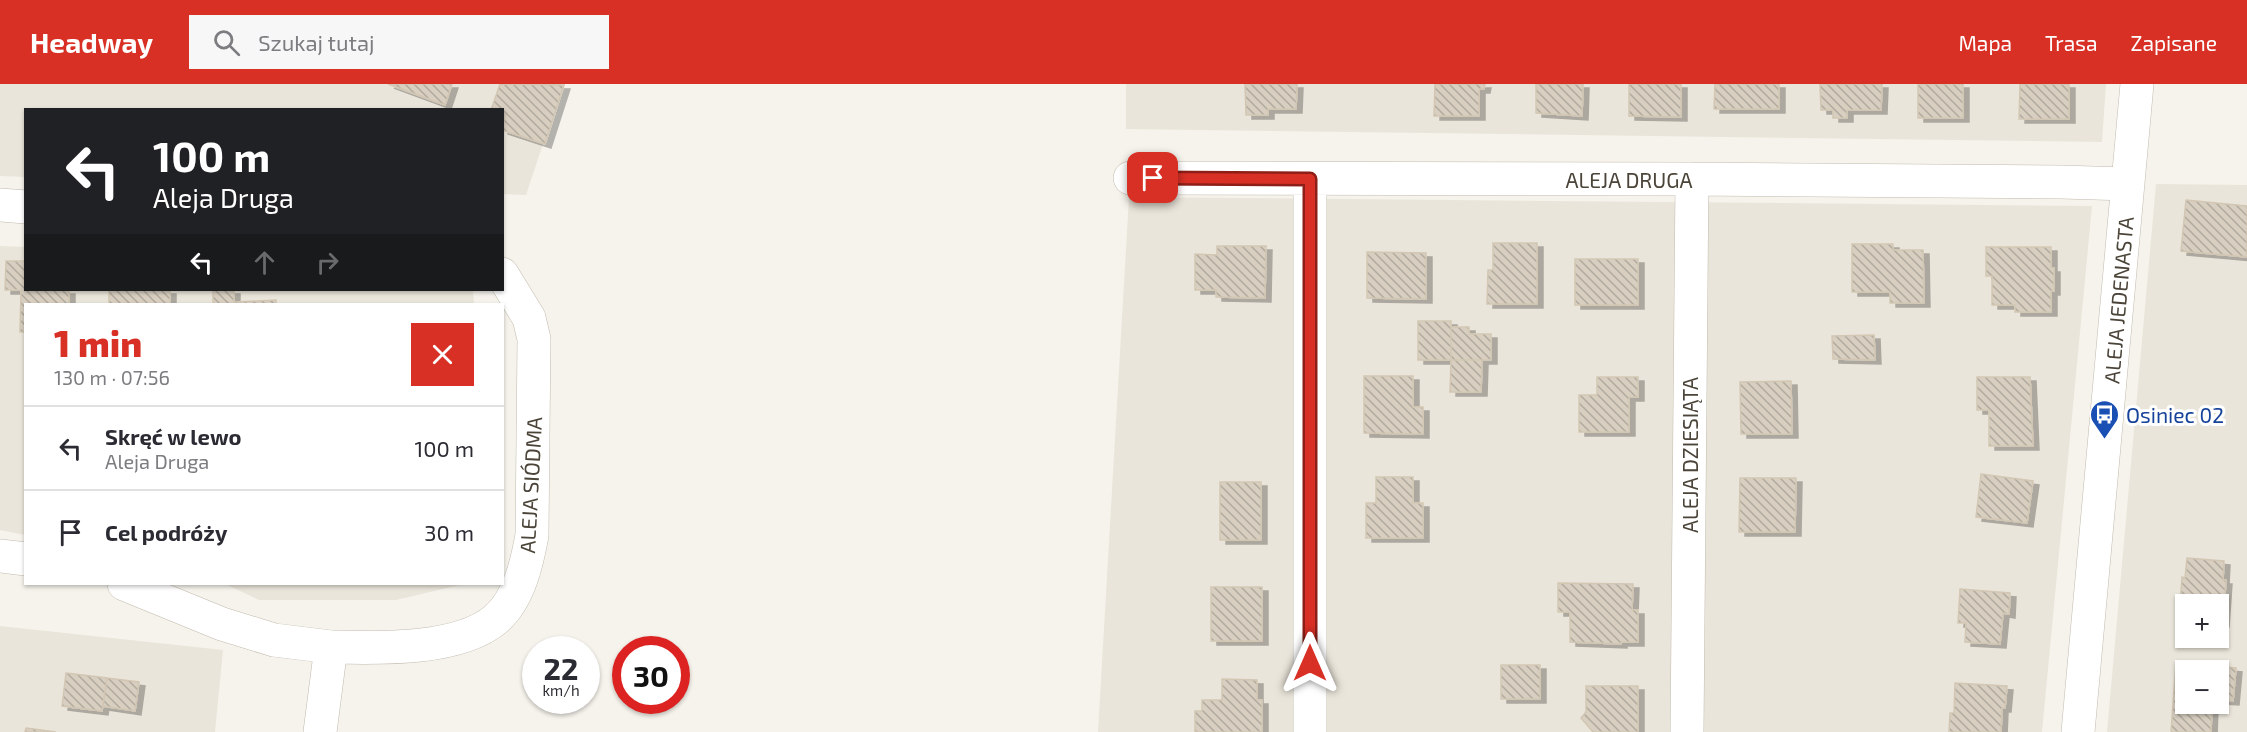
<!DOCTYPE html>
<html lang="pl">
<meta charset="utf-8">
<style>
:root{--surface:#fff;--page:#f7f7f7;--text:#2b2b33;--muted:#7c7c81;--line:#e1e1e2;--accent:#d93025}
body{margin:0;font-family:"Exo 2",sans-serif;background:var(--page);color:var(--text);height:100vh;display:flex;flex-direction:column;font-size:22px;white-space:nowrap}
*{box-sizing:border-box;margin:0}
p{font-size:20px;color:var(--muted)}
.icon{flex:none;width:33px;height:33px;fill:none;stroke:currentColor;stroke-width:2;stroke-linecap:round;stroke-linejoin:round}
.map{position:relative;flex:1;overflow:hidden}
.side{position:absolute;left:24px;top:219px;width:480px;height:282px;display:flex;flex-direction:column;background:var(--surface);border-radius:0px;box-shadow:0 2px 4px #0004}
.side>*{flex:none}
.banner{position:absolute;left:24px;top:24px;width:480px;height:183px;border-radius:0px;box-shadow:0 2px 4px #0004;background:#202124;color:#fff;overflow:hidden}
.buttons{position:absolute;left:2175px;top:510px;display:grid;gap:12px}
.buttons a{display:grid;place-items:center;width:54px;height:54px;border-radius:0px;background:var(--surface);box-shadow:0 2px 4px #0004;font-size:30px}
.speed{position:absolute;left:522px;top:552px;display:flex;gap:12px;font-size:30px;font-weight:700;text-align:center}
.speed>*{display:grid;place-content:center;width:78px;height:78px;border-radius:50%;background:var(--surface);box-shadow:0 2px 4px #0004;line-height:1}
.speed small{font-size:15px;font-weight:400}
.speed .limit{border:9px solid #d22;background:#fff;color:#111}
.pin{position:absolute;display:grid;place-items:center;width:51px;height:51px;color:#fff;margin:-26px;border-radius:12px;box-shadow:0 3px 9px #0006}
.me{position:absolute;width:66px;margin:-33px;rotate:0deg;stroke-linejoin:round;filter:drop-shadow(0 0 4px #0008)}
.turn{display:flex;align-items:center;gap:21px;height:126px;padding:0 30px;font-size:27px}
.turn .icon{width:78px;height:78px;stroke-width:2.5}
.turn b{display:block;font-size:42px;line-height:51px}
.lanes{display:flex;align-items:center;height:57px;padding:0 30px;background:#0003;justify-content:center;gap:30px;direction:ltr}
.lanes .off{opacity:.35}
.round{display:grid;place-items:center;flex:none;width:63px;height:63px;border-radius:0px;background:var(--page)}
.overview{display:flex;align-items:center;justify-content:space-between;height:102px;padding:0 30px}
h1{font-size:36px;font-weight:800;line-height:45px;color:var(--accent)}
ul{padding:0;list-style:none}
li{display:flex;align-items:center;gap:18px;height:84px;padding:0 30px;border-top:2px solid var(--line)}
li div{flex:1}
li b{display:block;font-size:22px}
li em{font-style:normal}
header{display:flex;align-items:center;gap:36px;box-sizing:border-box;height:84px;padding:0 30px;background:var(--accent);color:#fff}
header strong{font-size:28px}
nav{display:flex;gap:33px;margin-inline-start:auto;font-size:21px}
.search{width:420px;height:54px;background:var(--page);display:flex;align-items:center;gap:15px;box-sizing:border-box;padding:0 21px;border-radius:0px;color:var(--muted);font-size:22px}
.map>svg:first-child{display:block}
.residential{fill:#eae5da;fill-rule:evenodd}
.building{fill:url(#building-back-hatch);stroke:#d3c7b4;stroke-width:1.5;filter:url(#shadow)}
.lines{fill:none;stroke-linecap:round;stroke-linejoin:round}
.minor-casing{stroke:#c2bbae;stroke-width:34}
.minor{stroke:#fff;stroke-width:33}
.route-casing{stroke:#8d1f18;stroke-width:15}
.route{stroke:#d93025;stroke-width:10}
.labels{text-anchor:middle;dominant-baseline:central;stroke-width:6;stroke-linejoin:round;paint-order:stroke}
.street-label{font-size:21px;fill:#4b4439;stroke:#fff}
.transit-label{font-size:21px;fill:#164399;stroke:#fff;text-anchor:start}
</style>
<header>
<strong>Headway</strong>
<div class="search"><svg class="icon" aria-label="search" viewBox="0 0 24 24"><circle cx="10" cy="10" r="6"/><path d="M15 15l6 6"/></svg>Szukaj tutaj</div>
<nav><a>Mapa</a><a>Trasa</a><a>Zapisane</a></nav>
</header>
<div class="map">
<svg width="2247" height="648" viewBox="0 0 2247 648">
<defs>
<pattern id="building-back-hatch" width="6" height="6" patternUnits="userSpaceOnUse" patternTransform="scale(1.5)"><rect width="6" height="6" fill="#d8cfc1"/><path d="M-1 5l2 2M0 0l6 6M5-1l2 2" fill="none" stroke="#b1aa9e"/></pattern>
<filter id="shadow"><feDropShadow dx="6" dy="4" stdDeviation="0" flood-color="#0004"/></filter>
</defs>
<rect width="100%" height="100%" fill="#f6f3ec"/>
<!-- residential -->
<path class="residential" d="M 0,0 L 563,0 L 526,111 L 503,110 L 502,26 L 26,26 L 25,93 L 0,92 Z
M 1126,0 L 2106,0 L 2102,58 L 1126,45 Z
M 2156,100 L 2247,101 L 2247,648 L 2107,648 ZM 2186,520 L 2218,520 L 2218,554 L 2186,554 ZM 2186,586 L 2218,586 L 2218,620 L 2186,620 Z
M 1129,113 L 2092,122 L 2042,648 L 1098,648 Z
M 0,162 L 25,163 L 26,206 L 473,206 L 474,220 L 26,220 L 25,451 L 0,446 Z
M 225,500 L 464,500 L 396,516 L 259,516 Z
M 0,542 L 223,566 L 215,648 L 0,648 Z"/>
<!-- building -->
<path class="building" d="M 388,0 L 452,0 L 445,21 Z
M 500,0 L 564,1 L 545,60 L 502,46 L 505,30 L 502,29 L 502,26 L 491,26 Z
M 1245,0 L 1297,0 L 1296,25 L 1268,25 L 1268,31 L 1246,31 Z
M 1435,0 L 1485,0 L 1484,5 L 1479,5 L 1479,32 L 1434,32 Z
M 1536,0 L 1583,0 L 1582,32 L 1536,29 Z
M 1629,0 L 1681,0 L 1681,33 L 1629,32 Z
M 1715,0 L 1779,0 L 1779,25 L 1714,25 Z
M 1820,0 L 1882,0 L 1881,26 L 1847,26 L 1847,34 L 1833,34 L 1833,26 L 1821,26 Z
M 1918,0 L 1963,0 L 1963,34 L 1918,34 Z
M 2020,0 L 2069,0 L 2069,35 L 2019,35 Z
M 2186,116 L 2247,122 L 2247,173 L 2181,167 Z
M 1493,159 L 1537,159 L 1537,220 L 1487,220 L 1488,186 L 1493,186 Z
M 1852,160 L 1893,160 L 1893,166 L 1923,166 L 1924,219 L 1890,219 L 1890,208 L 1852,208 Z
M 1217,162 L 1266,162 L 1265,214 L 1216,213 L 1216,206 L 1195,206 L 1195,170 L 1217,171 Z
M 1986,163 L 2051,163 L 2051,184 L 2054,184 L 2054,207 L 2051,207 L 2051,228 L 2015,228 L 2015,221 L 1992,221 L 1992,192 L 1986,192 Z
M 1367,168 L 1426,169 L 1426,215 L 1367,214 Z
M 1575,175 L 1638,175 L 1638,221 L 1575,221 Z
M 6,177 L 26,177 L 26,206 L 69,206 L 69,220 L 26,220 L 26,248 L 20,248 L 21,206 L 5,206 Z
M 109,206 L 170,206 L 170,220 L 109,220 Z
M 213,206 L 234,206 L 234,218 L 276,216 L 276,220 L 213,220 Z
M 1418,237 L 1451,237 L 1451,276 L 1418,276 Z
M 1451,243 L 1469,243 L 1469,250 L 1491,250 L 1491,276 L 1451,276 Z
M 1874,251 L 1875,276 L 1833,275 L 1832,252 Z
M 1451,276 L 1482,276 L 1481,308 L 1450,308 Z
M 1364,292 L 1413,292 L 1413,323 L 1423,323 L 1423,350 L 1364,349 Z
M 1597,293 L 1638,293 L 1638,313 L 1629,313 L 1629,348 L 1579,348 L 1579,311 L 1597,311 Z
M 1977,293 L 2030,293 L 2033,362 L 1989,362 L 1989,326 L 1977,326 Z
M 1791,297 L 1792,350 L 1741,350 L 1740,298 Z
M 1981,390 L 2033,397 L 2027,439 L 1976,433 Z
M 1376,393 L 1413,393 L 1413,419 L 1423,419 L 1423,454 L 1366,454 L 1366,419 L 1376,419 Z
M 1740,394 L 1796,394 L 1795,448 L 1739,448 Z
M 1220,398 L 1261,398 L 1261,456 L 1220,456 Z
M 2187,474 L 2224,477 L 2223,496 L 2226,496 L 2223,539 L 2218,539 L 2218,520 L 2186,520 L 2186,536 L 2179,536 L 2182,493 L 2185,494 Z
M 1558,499 L 1633,500 L 1632,526 L 1638,526 L 1638,558 L 1621,558 L 1621,560 L 1570,558 L 1570,528 L 1558,528 Z
M 1211,503 L 1262,503 L 1262,557 L 1211,557 Z
M 1960,505 L 2010,509 L 2009,530 L 2003,529 L 2000,560 L 1965,558 L 1966,539 L 1958,539 Z
M 2176,578 L 2236,584 L 2233,617 L 2218,616 L 2218,586 L 2186,586 L 2186,620 L 2212,620 L 2211,648 L 2171,648 Z
M 1501,581 L 1540,581 L 1540,615 L 1501,615 Z
M 66,589 L 107,594 L 102,627 L 62,622 Z
M 107,594 L 139,598 L 135,627 L 103,622 Z
M 1222,595 L 1257,596 L 1257,616 L 1262,616 L 1262,648 L 1195,648 L 1195,627 L 1202,627 L 1202,616 L 1222,616 Z
M 1955,599 L 2007,602 L 2005,624 L 2002,624 L 2001,648 L 1949,648 L 1950,629 L 1954,629 Z
M 1586,602 L 1638,602 L 1638,648 L 1593,648 L 1581,634 L 1586,628 Z
M 26,644 L 56,648 L 25,648 Z"/>
<g class="lines">
<defs>
<path id="minor" d="M 1130,94 L 1692,95 L 2061,98 L 2128,100
M 1310,95 L 1310,648
M 0,121 L 26,123
M 0,472 L 26,475
M 124,500 L 222,540 L 274,556 L 331,563
M 320,648 L 331,563 C 377,564 459,567 496,535 C 519,515 527,479 532,451 L 534,255 L 529,234 L 502,190
M 1687,648 L 1692,95
M 2078,648 L 2137,0"/>
</defs>
<!-- minor casing -->
<use href="#minor" class="minor-casing"/>
<!-- minor -->
<use href="#minor" class="minor"/>
</g>
<g class="lines">
<defs>
<path id="route" d="M 1153,94 L 1310,95 L 1310,579"/>
</defs>
<!-- route casing -->
<use href="#route" class="route-casing"/>
<!-- route -->
<use href="#route" class="route"/>
</g>
<!-- icons -->
<defs>
<symbol id="bus-pin" viewBox="-11 -11 22 30"><path d="M0 17L-7.5 6A9.5 9.5 0 1 1 7.5 6Z" fill="#1a4fb4" stroke="#fff"/><path d="M-5-6H5V4H4V6H2V4H-2V6H-4V4H-5ZM-3.5-4V0h7V-4ZM-3.5 1.2v1.5H-2V1.2ZM2 1.2v1.5H3.5V1.2Z" fill="#fff"/></symbol>
</defs>
<g fill-rule="evenodd">
<use href="#bus-pin" x="2088" y="314" width="33" height="45"/>
</g>
<g class="labels">
<!-- street labels -->
<g class="street-label">
<text x="1629" y="95">ALEJA DRUGA</text>
<text transform="translate(2118 216) rotate(-85)">ALEJA JEDENASTA</text>
<text transform="translate(1689 371) rotate(-90)">ALEJA DZIESIĄTA</text>
<text transform="translate(530 401) rotate(-87)">ALEJA SIÓDMA</text>
</g>
<!-- transit labels -->
<g class="transit-label">
<text x="2126" y="330">Osiniec 02</text>
</g>
</g>
</svg>
<div class="buttons">
<a>+</a>
<a>−</a>
</div>
<div class="speed"><div>22<small>km/h</small></div><div class="limit">30</div></div>
<div class="pin" style="left:1153px;top:94px;background:#d93025"><svg class="icon" aria-label="arrive" viewBox="0 0 24 24"><path d="M6 21V4h12l-3 4 3 4H6"/></svg></div>
<svg class="me" style="left:1310px;top:579px" viewBox="-20 -20 40 40"><path d="M0-17L14 15 0 8-14 15z" fill="#d93025" stroke="#fff" stroke-width="4"/></svg>
<div class="banner">
<div class="turn"><svg class="icon" aria-label="left" viewBox="0 0 24 24"><path d="M17 20v-9H6M10 6l-5 5 5 5"/></svg><div><b>100 m</b>Aleja Druga</div></div>
<div class="lanes"><svg class="icon" aria-label="left" viewBox="0 0 24 24"><path d="M17 20v-9H6M10 6l-5 5 5 5"/></svg><svg class="icon off" aria-label="ahead" viewBox="0 0 24 24"><path d="M12 20V5M6 11l6-6 6 6"/></svg><svg class="icon off" aria-label="right" viewBox="0 0 24 24"><path d="M7 20v-9h11M14 6l5 5-5 5"/></svg></div>
</div>
<section class="side">
<div class="overview"><div><h1>1 min</h1><p>130 m · 07:56</p></div><a class="round" style="background:#d93025;color:#fff"><svg class="icon" aria-label="close" viewBox="0 0 24 24"><path d="M6 6l12 12M18 6L6 18"/></svg></a></div>
<ul>
<li><svg class="icon" aria-label="left" viewBox="0 0 24 24"><path d="M17 20v-9H6M10 6l-5 5 5 5"/></svg><div><b>Skręć w lewo</b><p>Aleja Druga</p></div><em>100 m</em></li>
<li><svg class="icon" aria-label="arrive" viewBox="0 0 24 24"><path d="M6 21V4h12l-3 4 3 4H6"/></svg><div><b>Cel podróży</b></div><em>30 m</em></li>
</ul>
</section>
</div>
